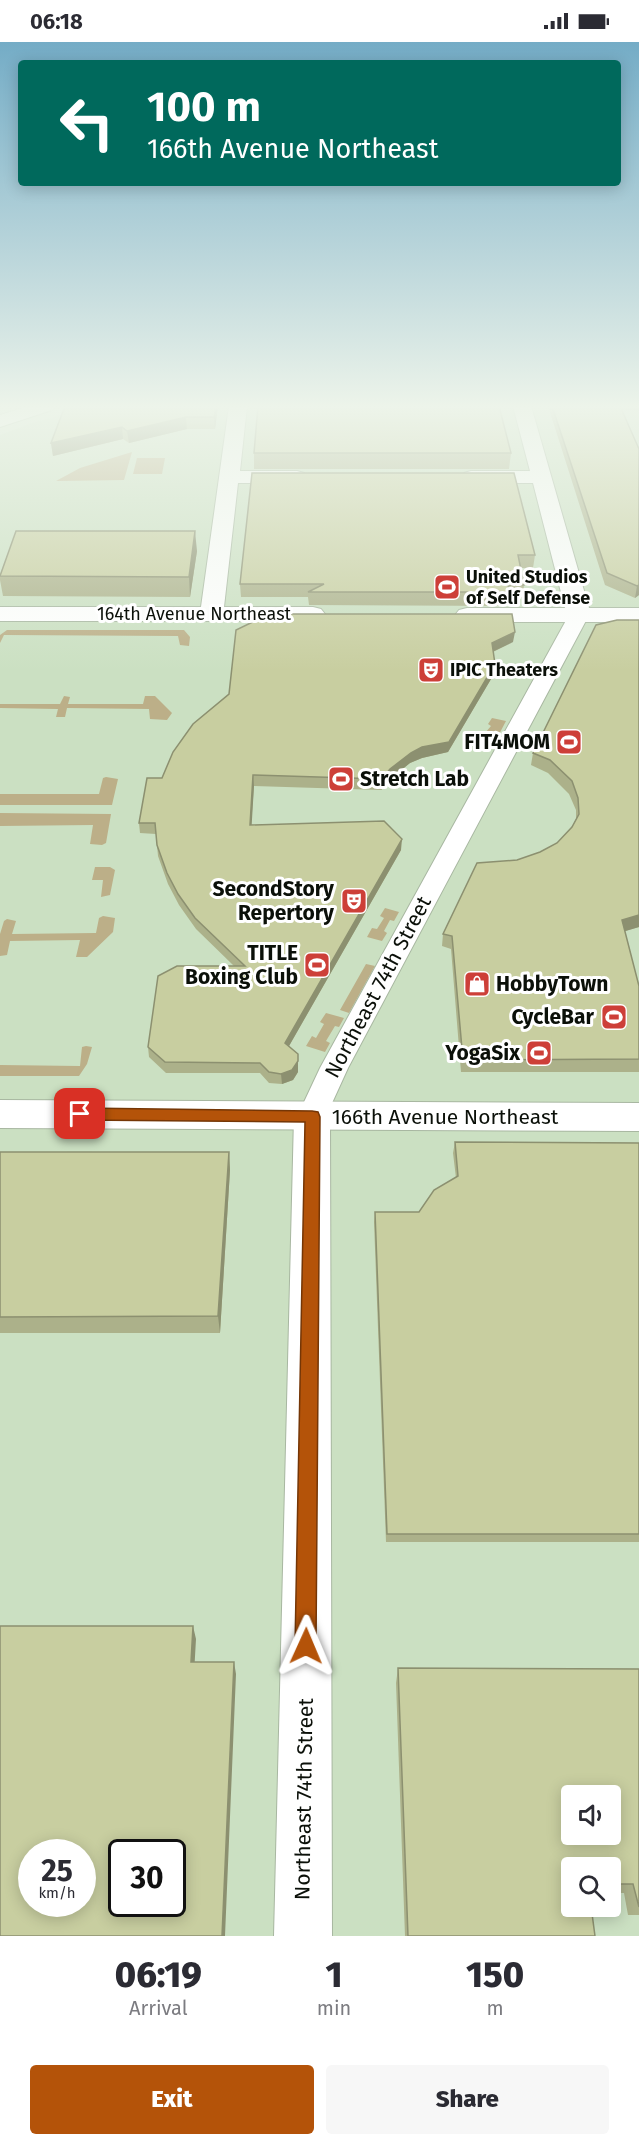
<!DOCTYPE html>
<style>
:root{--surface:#fff;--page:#f7f7f7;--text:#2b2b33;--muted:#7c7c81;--accent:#b45309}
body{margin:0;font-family:"Fira Sans",sans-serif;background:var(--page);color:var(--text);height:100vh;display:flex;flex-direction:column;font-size:22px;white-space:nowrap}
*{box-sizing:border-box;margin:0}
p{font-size:20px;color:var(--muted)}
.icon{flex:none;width:33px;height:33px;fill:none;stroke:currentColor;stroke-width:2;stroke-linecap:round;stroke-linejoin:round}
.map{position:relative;height:1894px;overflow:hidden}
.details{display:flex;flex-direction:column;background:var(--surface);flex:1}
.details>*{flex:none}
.banner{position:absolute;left:18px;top:18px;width:603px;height:126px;border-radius:6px;box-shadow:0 3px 15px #0003;background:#00695c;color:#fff;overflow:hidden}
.fabs{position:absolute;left:561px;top:1743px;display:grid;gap:12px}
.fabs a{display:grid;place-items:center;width:60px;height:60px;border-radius:6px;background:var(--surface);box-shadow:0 3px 15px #0003;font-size:30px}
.speed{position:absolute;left:18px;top:1797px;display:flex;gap:12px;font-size:30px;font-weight:700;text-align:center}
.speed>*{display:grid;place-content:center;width:78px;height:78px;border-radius:50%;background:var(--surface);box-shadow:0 3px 15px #0003;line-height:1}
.speed small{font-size:15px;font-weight:400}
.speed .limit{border:3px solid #111;border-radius:9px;background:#fff;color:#111}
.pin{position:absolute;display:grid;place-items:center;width:51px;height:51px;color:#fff;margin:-26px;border-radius:12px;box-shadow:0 3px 9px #0006}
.me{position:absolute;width:66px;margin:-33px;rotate:1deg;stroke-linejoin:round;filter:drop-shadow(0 0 4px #0008)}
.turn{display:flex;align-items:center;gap:21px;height:126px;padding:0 30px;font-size:27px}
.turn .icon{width:78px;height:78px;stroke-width:2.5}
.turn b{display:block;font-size:42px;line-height:51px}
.eta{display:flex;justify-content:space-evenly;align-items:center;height:102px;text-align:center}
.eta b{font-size:36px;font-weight:800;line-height:42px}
.cta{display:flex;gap:12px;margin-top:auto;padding:12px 30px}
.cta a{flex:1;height:69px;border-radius:6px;background:var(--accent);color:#fff;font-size:24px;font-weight:800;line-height:69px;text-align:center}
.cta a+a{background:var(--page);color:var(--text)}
.status{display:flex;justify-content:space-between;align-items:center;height:42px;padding:0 30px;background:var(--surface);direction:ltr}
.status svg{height:16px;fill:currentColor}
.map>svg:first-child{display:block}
.built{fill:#cbe0c2;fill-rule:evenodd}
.green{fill:#bcaf88}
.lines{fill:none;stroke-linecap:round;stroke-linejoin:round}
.pedestrian-casing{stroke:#a8b7a1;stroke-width:2}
.minor-casing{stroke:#a8b7a1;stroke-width:2}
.tertiary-casing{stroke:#a8b7a1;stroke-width:2}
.secondary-casing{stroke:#a8b7a1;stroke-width:2}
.pedestrian{fill:#fff;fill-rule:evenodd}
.minor{fill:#fff;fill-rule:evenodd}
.tertiary{fill:#fff;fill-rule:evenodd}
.secondary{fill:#fff;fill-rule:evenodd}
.wall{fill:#acb18a}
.shaded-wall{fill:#8c9070}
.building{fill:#c8cea0;stroke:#8c9070;stroke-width:1.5;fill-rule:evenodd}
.route{fill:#b45309;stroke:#753606;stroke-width:1.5}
.labels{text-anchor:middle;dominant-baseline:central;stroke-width:6;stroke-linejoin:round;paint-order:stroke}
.far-poi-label{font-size:18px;font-weight:bold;fill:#0b1009;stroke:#fff;text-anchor:start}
.far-street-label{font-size:18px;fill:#0b1009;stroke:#fff}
.poi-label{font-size:21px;font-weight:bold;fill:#0b1009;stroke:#fff;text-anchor:end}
.street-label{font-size:21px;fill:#0b1009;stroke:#fff}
</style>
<div class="status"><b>06:18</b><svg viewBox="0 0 49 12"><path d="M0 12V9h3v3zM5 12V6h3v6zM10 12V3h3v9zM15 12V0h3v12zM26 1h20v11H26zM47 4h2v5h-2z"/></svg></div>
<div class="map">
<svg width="639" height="1894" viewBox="0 0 639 1894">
<rect width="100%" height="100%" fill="#d7e7d0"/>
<!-- built -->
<path class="built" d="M 96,364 L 639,364 L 639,1894 L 0,1894 L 0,393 L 32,381 ZM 572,1754 L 610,1754 L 610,1792 L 572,1792 ZM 32,1810 L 82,1810 L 82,1862 L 32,1862 ZM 122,1810 L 172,1810 L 172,1862 L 122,1862 ZM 572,1826 L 610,1826 L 610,1864 L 572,1864 Z"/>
<!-- green -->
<path class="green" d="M 132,410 L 124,438 L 56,439 L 80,426 Z
M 137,416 L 165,416 L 162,432 L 133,432 Z
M 7,588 L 184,588 L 190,595 L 189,604 L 180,603 L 178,594 L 4,593 L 0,601 L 0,593 Z
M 64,654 L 70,655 L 68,662 L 143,662 L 145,654 L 155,654 L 172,671 L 167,678 L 150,677 L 149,667 L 67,666 L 65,675 L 56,675 L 58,667 L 0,666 L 0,662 L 60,662 Z
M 492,676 L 506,679 L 495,700 L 479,698 L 491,684 L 488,682 Z
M 106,735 L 118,737 L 112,763 L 0,763 L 0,752 L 99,752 L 103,736 Z
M 0,771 L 111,772 L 106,801 L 102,803 L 90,802 L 93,783 L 0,784 Z
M 95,825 L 110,825 L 115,828 L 110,853 L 101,855 L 103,838 L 92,838 Z
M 385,866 L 399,870 L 394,879 L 390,878 L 384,889 L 387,891 L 382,899 L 367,895 L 372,886 L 377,887 L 384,876 L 380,874 Z
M 103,874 L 115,876 L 113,890 L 87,915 L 76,915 L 80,898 L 10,899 L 7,913 L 0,914 L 0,892 L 4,879 L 7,877 L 16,879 L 12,892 L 96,891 L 99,876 Z
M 366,922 L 375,924 L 349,971 L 340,968 Z
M 326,971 L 344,976 L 339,985 L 335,984 L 326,999 L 330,1001 L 325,1010 L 306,1004 L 312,994 L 316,996 L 324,982 L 320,980 Z
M 86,1004 L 92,1005 L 87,1022 L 79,1034 L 0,1034 L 0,1023 L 80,1024 L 82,1005 Z"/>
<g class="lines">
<defs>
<path id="pedestrian" d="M 579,567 L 586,569 L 589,573 L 348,1026 L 322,1083 L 312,1087 L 302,1083 L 297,1075 L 320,1026 L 569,573 L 572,569 Z"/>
<path id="minor" d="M 229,364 L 247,364 L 240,429 L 297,429 L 304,431 L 307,435 L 304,439 L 297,441 L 238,441 L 224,565 L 313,565 L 321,567 L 325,572 L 321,577 L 313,579 L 0,579 L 0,565 L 201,565 Z
M 513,364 L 531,364 L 589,566 L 639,566 L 639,580 L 467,580 L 459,578 L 455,573 L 459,568 L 467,566 L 565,566 L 533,441 L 471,441 L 464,439 L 461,435 L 464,431 L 471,429 L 530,429 Z
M 312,1061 L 325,1065 L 330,1075 L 332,1894 L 274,1894 L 294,1075 L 299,1065 Z"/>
<path id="tertiary" d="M 0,1058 L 639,1061 L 639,1089 L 0,1086 Z"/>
<path id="secondary" d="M 29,364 L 55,364 L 52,368 L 0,385 L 0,373 Z"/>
</defs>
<!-- pedestrian casing -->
<use href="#pedestrian" class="pedestrian-casing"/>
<!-- minor casing -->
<use href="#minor" class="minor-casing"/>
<!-- tertiary casing -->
<use href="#tertiary" class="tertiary-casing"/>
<!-- secondary casing -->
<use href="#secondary" class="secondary-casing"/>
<!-- pedestrian -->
<use href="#pedestrian" class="pedestrian"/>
<!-- minor -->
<use href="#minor" class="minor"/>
<!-- tertiary -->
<use href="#tertiary" class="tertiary"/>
<!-- secondary -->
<use href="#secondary" class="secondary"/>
</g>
<!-- wall -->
<path class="wall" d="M 65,364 L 218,364 L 215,387 L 187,387 L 129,401 L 123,397 L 53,414 L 51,401 Z
M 548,364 L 639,364 L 639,368 L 622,368 L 639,553 L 635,556 L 605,543 Z
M 254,411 L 511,411 L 509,427 L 254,427 Z
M 252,431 L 535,513 L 533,526 L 521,526 L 524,543 L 523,556 L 508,556 L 507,564 L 309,563 L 308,555 L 241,555 L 240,542 Z
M 197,509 L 190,555 L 3,554 L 0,538 L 0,532 Z
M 639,578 L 639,885 L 625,889 L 639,944 L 639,1030 L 461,1030 L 451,907 L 442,904 L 443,892 L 517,818 L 540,810 L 557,801 L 572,785 L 576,777 L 576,768 L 569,752 L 548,731 L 531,723 L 533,711 Z
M 513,600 L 493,610 L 495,622 L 494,632 L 448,710 L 422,716 L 410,721 L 389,738 L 381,748 L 254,744 L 251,783 L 401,808 L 289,1004 L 298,1030 L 293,1038 L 282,1042 L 269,1041 L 260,1031 L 166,1031 L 149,1015 L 148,1005 L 234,924 L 196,887 L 179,863 L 168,842 L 158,814 L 156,792 L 140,791 L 139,781 L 162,736 Z
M 455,1100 L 639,1101 L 639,1500 L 386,1500 L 374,1180 L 375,1170 L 419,1170 L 456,1136 L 453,1111 Z
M 0,1110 L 229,1110 L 230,1128 L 220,1291 L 0,1291 Z
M 398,1626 L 639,1627 L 639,1873 L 628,1873 L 624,1851 L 610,1851 L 610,1826 L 572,1826 L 595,1894 L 405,1894 L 396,1641 Z"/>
<!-- shaded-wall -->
<path class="shaded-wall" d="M 216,364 L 218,364 L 215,387 L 214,375 Z
M 186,375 L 187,387 L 129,401 L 127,389 Z
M 122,385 L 123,397 L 53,414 L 51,401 Z
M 195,489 L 197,509 L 190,555 L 189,535 Z
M 639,543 L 639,553 L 635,556 L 637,544 Z
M 515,590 L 513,600 L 490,611 L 492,601 Z
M 495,622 L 494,632 L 448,710 L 422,716 L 410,721 L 389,738 L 381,748 L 382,737 L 390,727 Z
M 253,733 L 254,744 L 251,794 L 250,783 Z
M 402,797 L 401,808 L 285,1011 L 285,1001 Z
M 639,873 L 639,885 L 619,891 L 622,878 Z
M 298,1012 L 298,1030 L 293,1038 L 282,1042 L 281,1032 Z
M 229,1110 L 230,1128 L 220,1291 L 218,1274 Z
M 193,1584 L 196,1597 L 194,1632 L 191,1620 Z
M 234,1620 L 236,1632 L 225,1894 L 222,1894 Z"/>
<!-- building -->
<path class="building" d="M 65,364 L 216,364 L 214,375 L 186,375 L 127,389 L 122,385 L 51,401 Z
M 258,364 L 499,364 L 511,411 L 254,411 Z
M 552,364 L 620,364 L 639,407 L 639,543 L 637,544 L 607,531 Z
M 252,431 L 514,431 L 535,513 L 518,513 L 524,543 L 508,543 L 509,550 L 308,550 L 324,542 L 240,542 Z
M 16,489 L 195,489 L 189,535 L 0,534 Z
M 269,572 L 512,572 L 515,590 L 492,601 L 495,622 L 449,700 L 422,705 L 411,711 L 390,727 L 382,737 L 253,733 L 250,783 L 384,779 L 402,797 L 285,1001 L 298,1012 L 298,1019 L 292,1028 L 281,1032 L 269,1030 L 260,1021 L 165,1020 L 148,1005 L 158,934 L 177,924 L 245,924 L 195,876 L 178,852 L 167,831 L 157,803 L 155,781 L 139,781 L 147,736 L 162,736 L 173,710 L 193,682 L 229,652 L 236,588 Z
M 617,578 L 639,578 L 639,873 L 622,878 L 639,944 L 639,1017 L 463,1018 L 452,894 L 443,892 L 477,821 L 517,818 L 540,810 L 557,801 L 572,785 L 579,772 L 578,756 L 572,739 L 550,718 L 533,711 L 596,583 Z
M 455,1100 L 639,1101 L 639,1492 L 387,1492 L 375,1170 L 419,1170 L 434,1148 L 458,1134 Z
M 0,1110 L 229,1110 L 218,1274 L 0,1275 Z
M 0,1584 L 193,1584 L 191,1620 L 234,1620 L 222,1894 L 0,1894 ZM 32,1810 L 82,1810 L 82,1862 L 32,1862 ZM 122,1810 L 172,1810 L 172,1862 L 122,1862 Z
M 398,1626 L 639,1627 L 639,1865 L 633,1842 L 610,1842 L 610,1826 L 572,1826 L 572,1864 L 591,1864 L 595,1894 L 408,1894 ZM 572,1754 L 610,1754 L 610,1792 L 572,1792 Z"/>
<!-- sky -->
<linearGradient id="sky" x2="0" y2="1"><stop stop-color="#74acc6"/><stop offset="0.58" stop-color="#edf4ea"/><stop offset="1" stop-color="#edf4ea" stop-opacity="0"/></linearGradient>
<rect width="639" height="629" fill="url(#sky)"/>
<!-- route -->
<path class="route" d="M 80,1066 L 312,1069 L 318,1070 L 320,1075 L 316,1604 L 313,1612 L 306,1615 L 298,1612 L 295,1604 L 305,1080 L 80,1078 L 75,1076 L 73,1072 L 75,1068 Z"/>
<!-- icons -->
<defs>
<symbol id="stadium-square" viewBox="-11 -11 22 22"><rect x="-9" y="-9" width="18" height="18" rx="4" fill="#cd3f38" stroke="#fff"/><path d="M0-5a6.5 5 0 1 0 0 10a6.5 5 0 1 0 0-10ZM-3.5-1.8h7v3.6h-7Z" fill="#fff"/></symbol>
<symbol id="theatre-square" viewBox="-11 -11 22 22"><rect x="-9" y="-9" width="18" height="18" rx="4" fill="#cd3f38" stroke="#fff"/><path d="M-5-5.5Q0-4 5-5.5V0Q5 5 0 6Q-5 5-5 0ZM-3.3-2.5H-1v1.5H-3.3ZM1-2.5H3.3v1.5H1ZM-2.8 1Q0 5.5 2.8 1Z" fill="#fff"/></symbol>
<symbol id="shop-square" viewBox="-11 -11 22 22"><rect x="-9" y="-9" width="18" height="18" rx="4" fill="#cd3f38" stroke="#fff"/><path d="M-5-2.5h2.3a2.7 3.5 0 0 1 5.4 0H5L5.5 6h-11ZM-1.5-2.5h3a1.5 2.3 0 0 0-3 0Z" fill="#fff"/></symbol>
</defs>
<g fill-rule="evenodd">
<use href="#stadium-square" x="432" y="530" width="30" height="30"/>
<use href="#theatre-square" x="416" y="613" width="30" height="30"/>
<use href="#stadium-square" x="554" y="685" width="30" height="30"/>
<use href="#stadium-square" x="326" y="722" width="30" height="30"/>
<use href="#theatre-square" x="339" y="844" width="30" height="30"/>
<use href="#stadium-square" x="302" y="908" width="30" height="30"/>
<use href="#shop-square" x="462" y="927" width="30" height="30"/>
<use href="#stadium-square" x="599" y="960" width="30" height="30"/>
<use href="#stadium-square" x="524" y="996" width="30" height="30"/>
</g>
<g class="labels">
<!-- far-poi labels -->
<g class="far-poi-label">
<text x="466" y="535">United Studios<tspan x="466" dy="21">of Self Defense</tspan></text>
<text x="450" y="628">IPIC Theaters</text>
</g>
<!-- far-street labels -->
<g class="far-street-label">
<text x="194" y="572">164th Avenue Northeast</text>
</g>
<!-- poi labels -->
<g class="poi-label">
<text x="550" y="700">FIT4MOM</text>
<text x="360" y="737" text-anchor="start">Stretch Lab</text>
<text x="334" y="847">SecondStory<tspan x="334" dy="24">Repertory</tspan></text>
<text x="298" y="911">TITLE<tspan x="298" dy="24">Boxing Club</tspan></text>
<text x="496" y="942" text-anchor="start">HobbyTown</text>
<text x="594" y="975">CycleBar</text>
<text x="520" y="1011">YogaSix</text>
</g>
<!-- street labels -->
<g class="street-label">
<text transform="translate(378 945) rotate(-62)">Northeast 74th Street</text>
<text x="445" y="1075">166th Avenue Northeast</text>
<text transform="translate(304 1757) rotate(-89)">Northeast 74th Street</text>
</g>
</g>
</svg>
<div class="fabs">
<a><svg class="icon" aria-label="sound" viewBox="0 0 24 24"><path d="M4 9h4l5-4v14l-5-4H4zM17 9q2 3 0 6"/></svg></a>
<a><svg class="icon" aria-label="search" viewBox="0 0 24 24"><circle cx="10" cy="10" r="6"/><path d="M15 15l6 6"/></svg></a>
</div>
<div class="speed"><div>25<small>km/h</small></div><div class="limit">30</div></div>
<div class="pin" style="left:80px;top:1072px;background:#d93025"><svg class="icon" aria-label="arrive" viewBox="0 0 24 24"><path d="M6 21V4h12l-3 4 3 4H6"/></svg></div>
<svg class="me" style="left:306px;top:1604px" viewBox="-20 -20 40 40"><path d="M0-17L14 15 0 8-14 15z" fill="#b45309" stroke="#fff" stroke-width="4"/></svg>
<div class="banner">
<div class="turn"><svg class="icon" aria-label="left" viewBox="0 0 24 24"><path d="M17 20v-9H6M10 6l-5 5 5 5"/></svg><div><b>100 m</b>166th Avenue Northeast</div></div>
</div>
</div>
<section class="details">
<div class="eta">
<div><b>06:19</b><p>Arrival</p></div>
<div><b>1</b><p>min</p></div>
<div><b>150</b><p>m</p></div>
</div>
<div class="cta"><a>Exit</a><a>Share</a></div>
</section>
